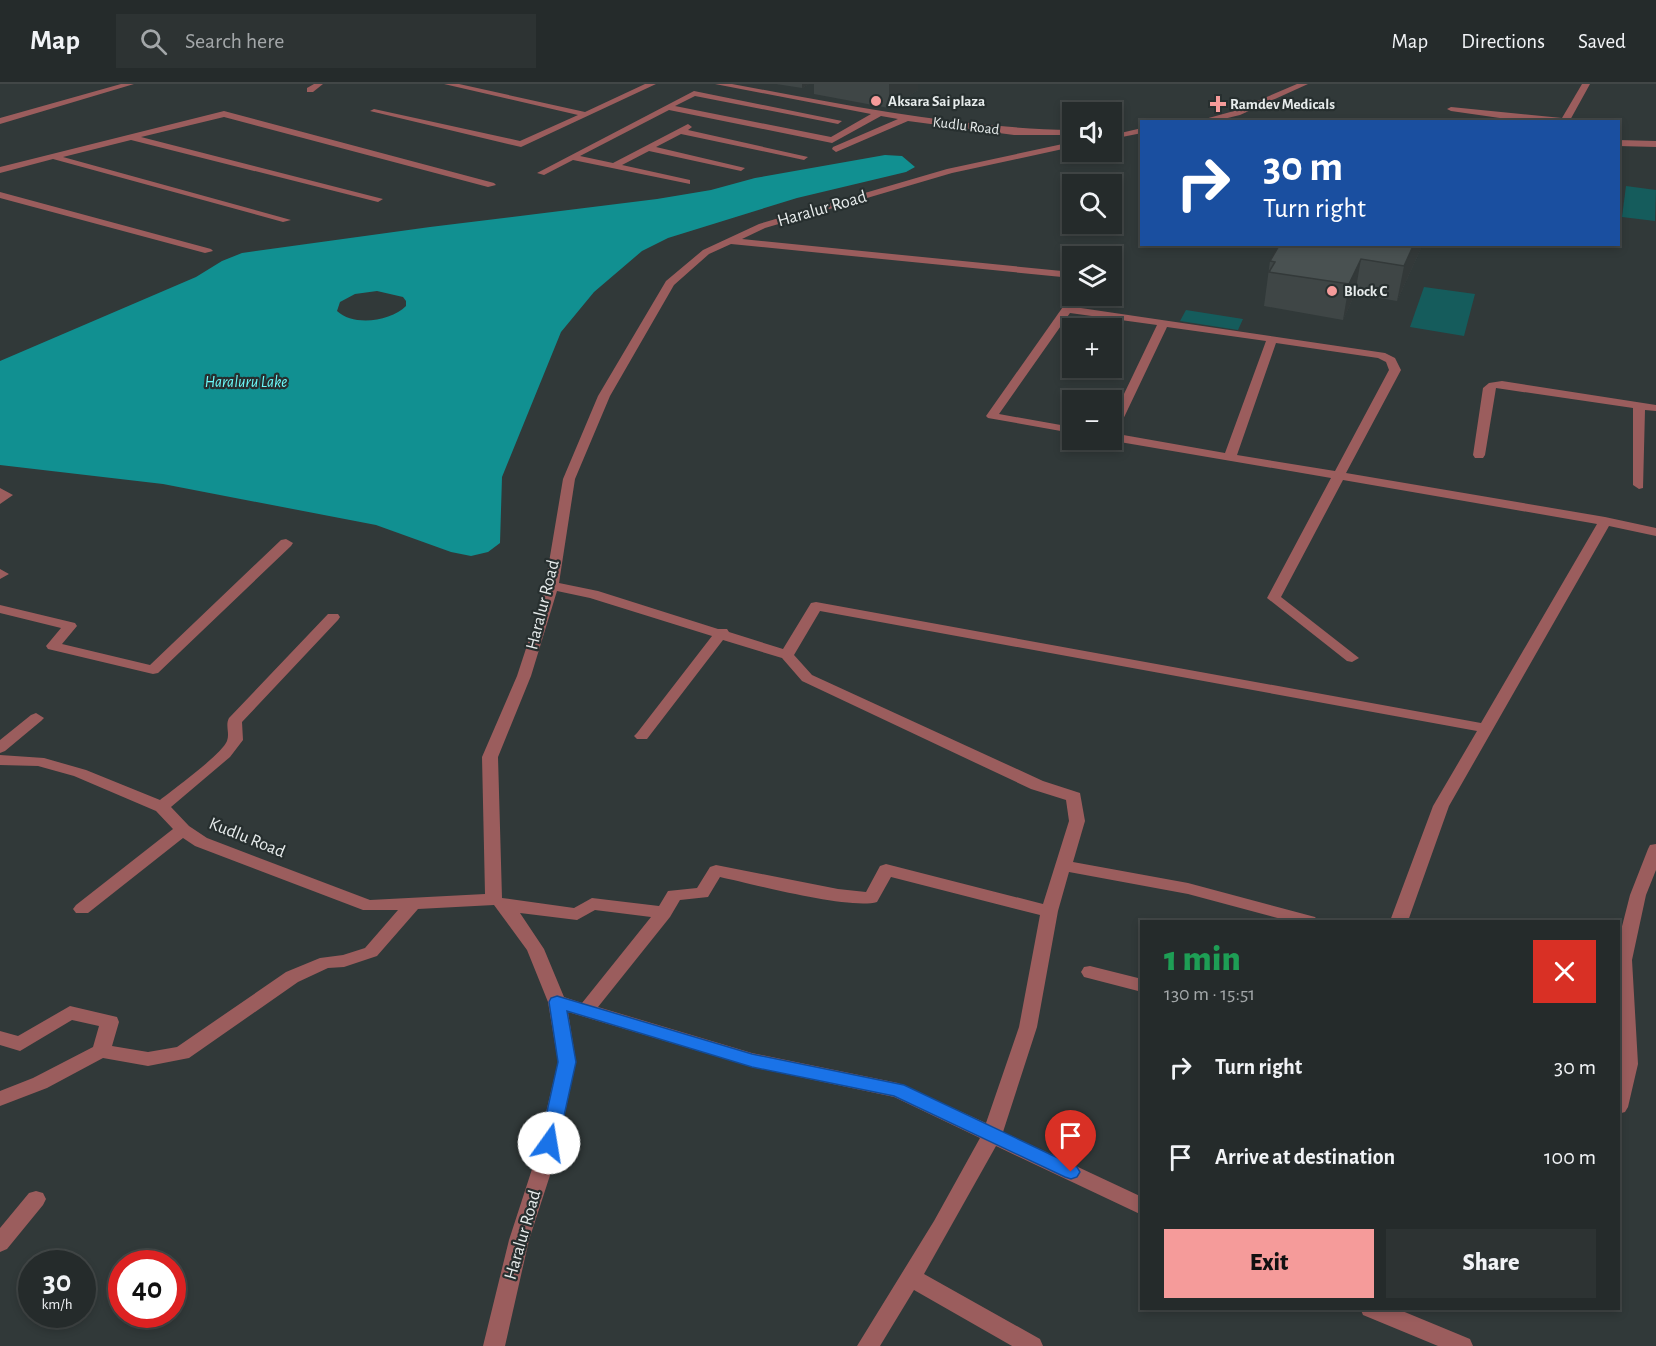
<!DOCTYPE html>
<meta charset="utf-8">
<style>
:root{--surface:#252b2b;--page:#2d3333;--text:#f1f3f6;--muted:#a3a7a9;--line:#424747;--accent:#f59b9a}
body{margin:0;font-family:"Alegreya Sans",sans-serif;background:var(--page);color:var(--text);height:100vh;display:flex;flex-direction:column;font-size:22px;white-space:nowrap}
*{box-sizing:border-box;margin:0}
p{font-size:20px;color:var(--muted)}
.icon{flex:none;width:33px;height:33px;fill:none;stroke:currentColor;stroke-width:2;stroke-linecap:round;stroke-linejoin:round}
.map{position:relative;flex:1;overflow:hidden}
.sheet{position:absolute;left:1140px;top:836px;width:480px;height:390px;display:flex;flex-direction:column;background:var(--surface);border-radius:0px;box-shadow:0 3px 9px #0003,0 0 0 2px var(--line)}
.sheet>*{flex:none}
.top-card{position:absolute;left:1140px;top:36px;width:480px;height:126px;border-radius:0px;box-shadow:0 3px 9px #0003,0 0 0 2px var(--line);background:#1a4fa0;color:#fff;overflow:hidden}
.fabs{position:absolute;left:1062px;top:18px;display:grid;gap:12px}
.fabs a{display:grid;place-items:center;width:60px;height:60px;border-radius:0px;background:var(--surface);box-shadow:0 3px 9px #0003,0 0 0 2px var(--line);font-size:30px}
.speed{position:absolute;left:18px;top:1166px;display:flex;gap:12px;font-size:30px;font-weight:700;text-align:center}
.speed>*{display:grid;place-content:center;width:78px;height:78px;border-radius:50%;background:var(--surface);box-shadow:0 3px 9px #0003,0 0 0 2px var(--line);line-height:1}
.speed small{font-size:15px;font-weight:400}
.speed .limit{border:9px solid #d22;background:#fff;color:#111}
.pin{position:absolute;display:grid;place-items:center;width:51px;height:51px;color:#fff;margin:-62px -26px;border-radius:50% 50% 50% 0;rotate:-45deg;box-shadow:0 0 6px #0007}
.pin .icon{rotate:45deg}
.me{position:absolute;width:66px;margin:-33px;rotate:13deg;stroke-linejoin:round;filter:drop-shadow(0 0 4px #0008)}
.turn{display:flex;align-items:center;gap:21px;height:126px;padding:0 24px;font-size:27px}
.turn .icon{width:78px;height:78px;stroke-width:2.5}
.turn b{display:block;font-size:42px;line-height:51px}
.round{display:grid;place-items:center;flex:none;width:63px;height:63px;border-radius:0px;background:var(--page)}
.summary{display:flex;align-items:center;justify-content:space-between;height:102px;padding:0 24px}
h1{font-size:36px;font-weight:800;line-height:45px;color:#1e9e55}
.action{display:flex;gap:12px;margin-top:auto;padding:12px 24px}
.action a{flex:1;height:69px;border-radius:0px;background:var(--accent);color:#111;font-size:24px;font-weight:800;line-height:69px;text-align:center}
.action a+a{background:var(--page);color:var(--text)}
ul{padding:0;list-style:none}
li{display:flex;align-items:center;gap:18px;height:90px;padding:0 24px}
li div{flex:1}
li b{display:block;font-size:22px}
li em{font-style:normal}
header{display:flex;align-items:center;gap:36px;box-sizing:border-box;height:84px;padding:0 30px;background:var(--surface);border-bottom:2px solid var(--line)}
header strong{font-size:28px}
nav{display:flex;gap:33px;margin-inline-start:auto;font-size:21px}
.search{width:420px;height:54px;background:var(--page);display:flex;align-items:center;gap:15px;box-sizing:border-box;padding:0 21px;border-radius:0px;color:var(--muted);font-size:22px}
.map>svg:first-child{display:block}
.green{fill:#155c5c}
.water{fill:#119091;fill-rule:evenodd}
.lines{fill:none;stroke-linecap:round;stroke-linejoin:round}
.minor{fill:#9b5d5d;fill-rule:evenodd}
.wall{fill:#3f4646}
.shaded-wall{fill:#333939}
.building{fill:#495151;stroke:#333939;stroke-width:1.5}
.route{fill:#1a73e8;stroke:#114b97;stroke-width:1.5}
.poi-dot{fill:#f59b9a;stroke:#272f2f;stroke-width:2}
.labels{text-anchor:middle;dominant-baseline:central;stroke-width:4.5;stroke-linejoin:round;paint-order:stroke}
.far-poi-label{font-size:15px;font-weight:bold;fill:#e7ecec;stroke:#272f2f;text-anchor:start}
.far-street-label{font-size:15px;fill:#e7ecec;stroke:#272f2f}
.far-water-label{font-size:16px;font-style:italic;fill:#6cfbfb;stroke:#272f2f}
.street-label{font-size:18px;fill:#e7ecec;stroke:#272f2f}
</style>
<header>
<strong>Map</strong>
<div class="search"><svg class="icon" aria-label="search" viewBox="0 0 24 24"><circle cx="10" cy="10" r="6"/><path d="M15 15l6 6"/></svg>Search here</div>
<nav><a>Map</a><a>Directions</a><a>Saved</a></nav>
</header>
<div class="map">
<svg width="1656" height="1262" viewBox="0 0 1656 1262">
<rect width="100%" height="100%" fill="#313939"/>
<!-- green -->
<path class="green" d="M 1626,102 L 1656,106 L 1655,137 L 1622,133 Z
M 1424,203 L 1475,210 L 1464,252 L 1410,243 Z
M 1186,226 L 1243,235 L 1238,246 L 1180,237 Z"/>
<!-- water -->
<path class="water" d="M 885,71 L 902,72 L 915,83 L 906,88 L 797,114 L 668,154 L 642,167 L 594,208 L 561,248 L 502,393 L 500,459 L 488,468 L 471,472 L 451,468 L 376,441 L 163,400 L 0,381 L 0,277 L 196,193 L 222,177 L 242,169 L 430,143 L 657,115 L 711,106 L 755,94 ZM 377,207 L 403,213 L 406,217 L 406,222 C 391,237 354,243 337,227 L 340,218 L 355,210 Z"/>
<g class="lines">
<!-- minor -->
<path class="minor" d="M 121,0 L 134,0 L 0,40 L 0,34 Z
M 314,0 L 323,0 L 313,8 L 307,8 L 307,4 Z
M 444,0 L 459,0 L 585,28 L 645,0 L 656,0 L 521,63 L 370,27 L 374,25 L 520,57 L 578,31 Z
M 715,0 L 732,0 C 845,21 957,44 1072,46 L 1072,51 L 1014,51 L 908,37 L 836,68 L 832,65 L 833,63 L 898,35 L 881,32 L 832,59 L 669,26 L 580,72 L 613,79 L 688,40 L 692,43 L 688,46 L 808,73 L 804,76 L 681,50 L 656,63 L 745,84 L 741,87 L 649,67 L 622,81 L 690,96 L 690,100 L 573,76 L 544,91 L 537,89 L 694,7 L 842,37 L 838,40 L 695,12 L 675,22 L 831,53 L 871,30 Z
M 1297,0 L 1308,0 L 1240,31 L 1211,38 L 1194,38 L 1234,27 Z
M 1582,0 L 1590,0 L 1569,38 L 1527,38 L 1451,27 L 1447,25 L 1451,23 L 1562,34 Z
M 224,27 L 494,99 L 496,101 L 488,103 L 224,33 L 141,53 L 383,115 L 378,118 L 131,56 L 63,73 L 291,136 L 283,138 L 53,75 L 0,89 L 0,83 Z
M 1142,44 L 1142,49 L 1112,55 L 1112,51 Z
M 1618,56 L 1656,57 L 1656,63 L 1618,62 Z
M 1072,58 L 1072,63 L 952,89 L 765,144 L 742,155 L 1072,188 L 1072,194 L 731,160 L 709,170 L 674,201 L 610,312 L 575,395 L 559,499 L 598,507 L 718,545 L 727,545 L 729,548 L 783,565 L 811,519 L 816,518 L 1481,639 L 1597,440 L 1343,396 L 1281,513 L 1359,574 L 1352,578 L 1347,577 L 1267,514 L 1331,394 L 1108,356 L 1112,356 L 1112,335 L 1157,241 L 1070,229 L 999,330 L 1072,343 L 1072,349 L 988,334 L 986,332 L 1072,210 L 1081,212 L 1074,223 L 1385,269 L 1395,274 L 1401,286 L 1346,389 L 1605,433 L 1656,444 L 1656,452 L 1609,442 L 1449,722 L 1408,837 L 1390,837 L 1433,722 L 1477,647 L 820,527 L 794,571 L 812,591 L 1043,697 L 1080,709 L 1085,737 L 1073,778 L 1188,799 L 1315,833 L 1318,837 L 1289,837 L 1188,810 L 1069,788 L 1058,827 L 1037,943 L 1003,1048 L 1142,1113 L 1142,1131 L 996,1062 L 924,1190 L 1040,1255 L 1043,1262 L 1012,1262 L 914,1206 L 880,1262 L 857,1262 L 934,1137 L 980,1054 L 894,1013 L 752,983 L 568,928 L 576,978 L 554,1079 L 529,1156 L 505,1262 L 483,1262 L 509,1156 L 534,1079 L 558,978 L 548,918 L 527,866 L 494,821 L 418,825 L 377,872 L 344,883 L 328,884 L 298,898 L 189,974 L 148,982 L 103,974 L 47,1004 L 0,1022 L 0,1007 L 33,994 L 93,963 L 99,942 L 72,936 L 20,967 L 0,961 L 0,947 L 18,952 L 70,922 L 117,933 L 119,938 L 112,962 L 148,968 L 177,963 L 286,888 L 320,874 L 343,871 L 365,864 L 398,826 L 363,826 L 195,762 L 183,754 L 88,829 L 76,829 L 73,825 L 76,821 L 173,745 L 156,727 L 74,692 L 38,682 L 0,681 L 0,671 L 44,674 L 86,686 L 160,716 C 174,705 222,670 227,657 C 230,649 225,641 229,634 L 328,530 L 338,530 L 340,533 L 338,536 L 242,638 L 243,656 L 230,673 L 171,723 L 189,742 L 207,754 L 370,816 L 485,810 L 482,673 L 517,592 L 538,528 L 545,502 L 563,395 L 598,312 L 666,197 L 703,166 L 759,140 L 947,85 ZM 1167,243 L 1266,257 L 1225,369 L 1112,349 L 1118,346 ZM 1276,259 L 1378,274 L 1386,278 L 1389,286 L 1335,387 L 1237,371 ZM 557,507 L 590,514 L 712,552 L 637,649 L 634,652 L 637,655 L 647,655 L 723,556 L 782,574 L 802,597 L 1031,705 L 1066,716 L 1069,737 L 1043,820 L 886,780 L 880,782 L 866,808 L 838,805 L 716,781 L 710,783 L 697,804 L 668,807 L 659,822 L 592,814 L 574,824 L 502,814 L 498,673 L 531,592 ZM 720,793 C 752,800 850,826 877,818 L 891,793 L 1040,831 L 1019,943 L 986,1039 L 898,999 L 752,969 L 598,923 L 670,833 L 680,816 L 708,813 ZM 595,826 L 651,833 L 582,919 L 564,913 L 544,865 L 520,829 L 577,836 Z
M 0,108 L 211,165 L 213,167 L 205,169 L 0,114 Z
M 1502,297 L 1656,321 L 1656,327 L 1645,326 L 1643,404 L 1639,405 L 1633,401 L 1633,324 L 1496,304 L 1485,371 L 1483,374 L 1475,374 L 1473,371 L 1483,304 L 1489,299 Z
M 0,404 L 13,411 L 0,420 Z
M 286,455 L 293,459 L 291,462 L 158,589 L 153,590 L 48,565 L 46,562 L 61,544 L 0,529 L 0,521 L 75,539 L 77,542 L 62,560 L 150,581 L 281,456 Z
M 0,485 L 9,490 L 0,495 Z
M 36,629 L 44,634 L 41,637 L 5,667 L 0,669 L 0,656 L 31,631 Z
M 1656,760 L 1656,786 L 1646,811 L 1632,876 L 1638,980 L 1628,1023 L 1625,1028 L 1618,1030 L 1618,858 L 1630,811 L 1648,765 L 1650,761 Z
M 1090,882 L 1142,895 L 1142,908 L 1084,893 L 1081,888 L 1084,883 Z
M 36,1107 L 43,1109 L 46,1115 L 43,1121 L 7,1165 L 0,1168 L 0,1144 L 29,1109 Z
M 1360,1224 L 1395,1224 L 1470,1255 L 1473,1262 L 1438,1262 L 1363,1231 Z"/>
</g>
<!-- wall -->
<path class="wall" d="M 776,0 L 809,0 L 802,4 Z
M 814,0 L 918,0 L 918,6 L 889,24 L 814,10 Z
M 1423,160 L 1397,217 L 1355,210 L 1343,236 L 1264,222 L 1270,177 Z"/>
<!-- shaded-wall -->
<path class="shaded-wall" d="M 802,0 L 809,0 L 802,4 Z
M 889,0 L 918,0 L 918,6 L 889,24 Z
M 1414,160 L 1423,160 L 1397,217 L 1404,182 Z
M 1361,175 L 1355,210 L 1343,236 L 1349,200 Z"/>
<!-- building -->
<path class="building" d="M 1280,160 L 1414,160 L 1404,182 L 1361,175 L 1349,200 L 1269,188 L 1275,178 L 1270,177 Z"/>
<!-- route -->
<path class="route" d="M 557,912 L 752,970 L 904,1001 L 1077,1083 L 1080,1088 L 1077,1093 L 1071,1095 L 1065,1093 L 894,1012 L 752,983 L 567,927 L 576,978 L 558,1059 L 555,1064 L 549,1066 L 542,1064 L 540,1059 L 558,978 L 549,918 L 551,914 Z"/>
<!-- markers -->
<g class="poi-dot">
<circle cx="876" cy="17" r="6"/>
<path d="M1215 11h6v6h6v6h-6v6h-6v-6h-6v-6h6z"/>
<circle cx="1332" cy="207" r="6"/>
</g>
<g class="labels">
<!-- far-poi labels -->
<g class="far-poi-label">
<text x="888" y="17">Aksara Sai plaza</text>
<text x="1230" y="20">Ramdev Medicals</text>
<text x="1344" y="207">Block C</text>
</g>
<!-- far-street labels -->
<g class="far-street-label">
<text transform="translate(966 42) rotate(7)">Kudlu Road</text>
</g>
<!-- far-water labels -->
<g class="far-water-label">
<text x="246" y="298">Haraluru Lake</text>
</g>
<!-- street labels -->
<g class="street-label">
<text transform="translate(822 125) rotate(-16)">Haralur Road</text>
<text transform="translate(543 521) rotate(-76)">Haralur Road</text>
<text transform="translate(247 754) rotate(22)">Kudlu Road</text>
<text transform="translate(523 1151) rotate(-74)">Haralur Road</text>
</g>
</g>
</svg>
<div class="fabs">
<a><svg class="icon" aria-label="sound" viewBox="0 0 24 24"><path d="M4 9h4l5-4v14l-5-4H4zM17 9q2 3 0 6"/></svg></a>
<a><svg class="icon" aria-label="search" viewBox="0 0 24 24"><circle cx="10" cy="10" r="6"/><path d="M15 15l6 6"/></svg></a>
<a><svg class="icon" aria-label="layers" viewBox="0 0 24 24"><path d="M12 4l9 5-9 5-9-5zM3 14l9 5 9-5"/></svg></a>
<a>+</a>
<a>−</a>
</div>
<div class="speed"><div>30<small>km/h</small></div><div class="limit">40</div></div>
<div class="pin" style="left:1071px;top:1088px;background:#d93025"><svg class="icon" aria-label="arrive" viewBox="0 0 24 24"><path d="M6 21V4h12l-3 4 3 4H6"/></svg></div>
<svg class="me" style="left:549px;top:1059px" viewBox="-20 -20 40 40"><circle r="19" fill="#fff"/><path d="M0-13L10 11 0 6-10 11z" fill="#1a73e8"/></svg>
<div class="top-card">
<div class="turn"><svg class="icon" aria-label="right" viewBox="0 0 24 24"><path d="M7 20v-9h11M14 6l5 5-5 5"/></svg><div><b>30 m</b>Turn right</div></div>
</div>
<section class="sheet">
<div class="summary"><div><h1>1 min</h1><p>130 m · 15:51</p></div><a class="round" style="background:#d93025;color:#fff"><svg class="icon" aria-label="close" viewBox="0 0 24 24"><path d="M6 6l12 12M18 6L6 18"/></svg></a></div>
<ul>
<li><svg class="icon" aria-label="right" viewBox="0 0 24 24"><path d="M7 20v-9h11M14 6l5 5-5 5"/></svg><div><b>Turn right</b></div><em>30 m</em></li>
<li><svg class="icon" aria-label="arrive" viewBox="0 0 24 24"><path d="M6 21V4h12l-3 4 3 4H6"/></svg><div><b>Arrive at destination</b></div><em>100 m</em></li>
</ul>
<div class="action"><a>Exit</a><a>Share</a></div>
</section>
</div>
